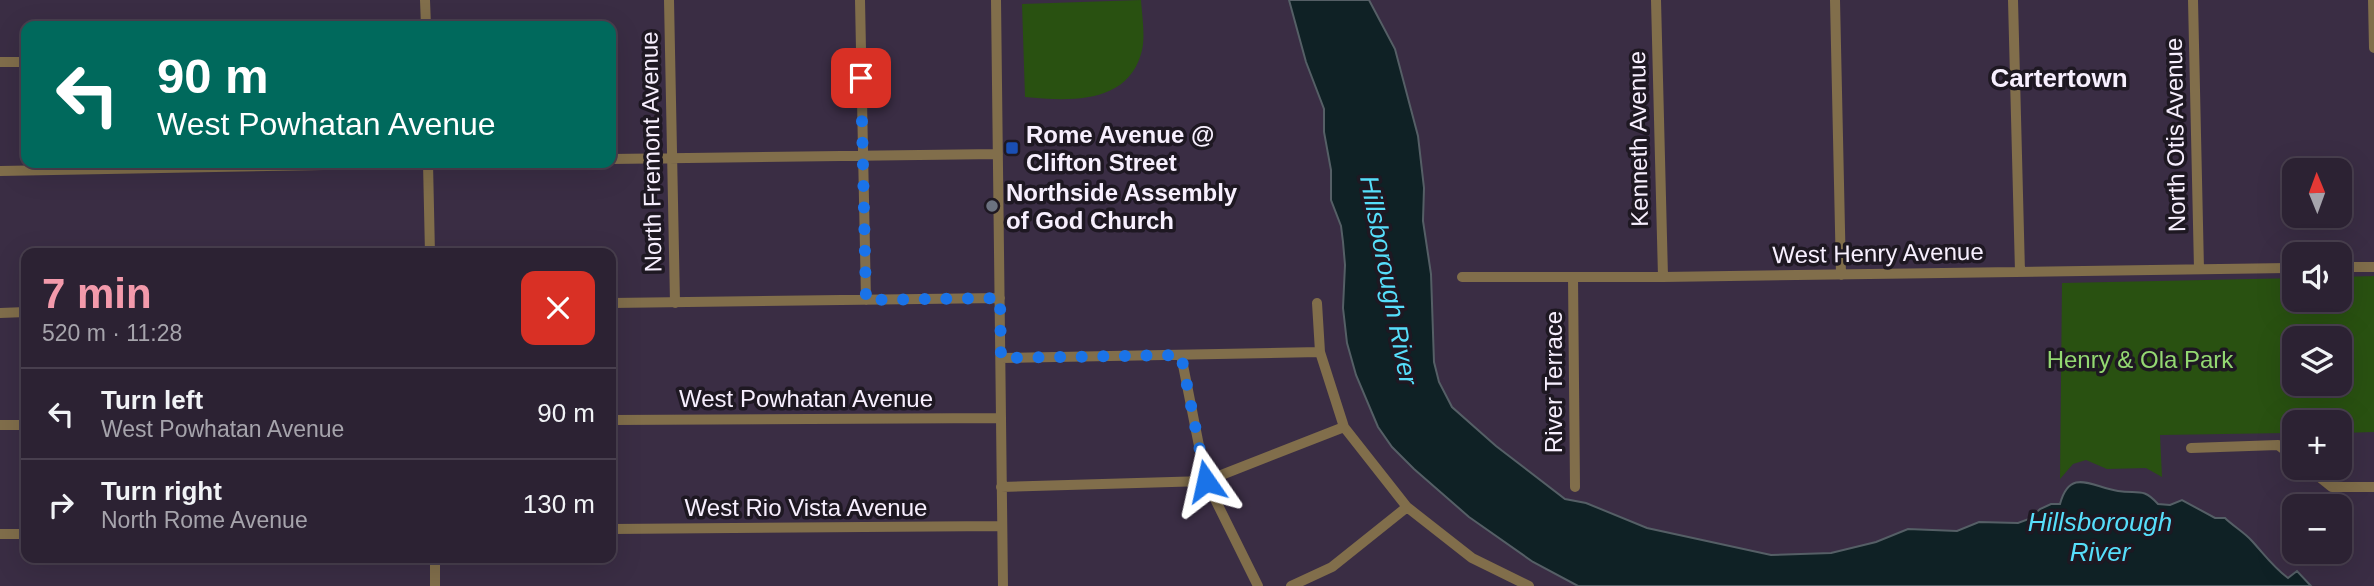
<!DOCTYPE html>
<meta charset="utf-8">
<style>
:root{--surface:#2c2233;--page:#342a3b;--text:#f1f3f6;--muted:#a6a4ac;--line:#483f4e;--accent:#f39aab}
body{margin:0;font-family:Arial,sans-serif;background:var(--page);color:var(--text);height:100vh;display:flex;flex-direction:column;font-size:26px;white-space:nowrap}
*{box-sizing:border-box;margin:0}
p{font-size:23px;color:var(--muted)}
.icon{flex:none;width:38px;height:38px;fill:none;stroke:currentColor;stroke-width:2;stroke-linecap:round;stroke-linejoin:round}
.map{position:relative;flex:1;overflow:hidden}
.drawer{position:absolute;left:21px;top:248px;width:595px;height:315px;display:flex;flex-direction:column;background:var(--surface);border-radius:14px;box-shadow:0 7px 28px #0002,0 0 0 2px var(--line)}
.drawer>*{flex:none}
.guide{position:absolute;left:21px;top:21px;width:595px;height:147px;border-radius:14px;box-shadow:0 7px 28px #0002,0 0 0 2px var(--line);background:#00695c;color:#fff;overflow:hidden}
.needle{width:46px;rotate:359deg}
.buttons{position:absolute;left:2282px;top:158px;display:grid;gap:14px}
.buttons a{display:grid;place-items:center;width:70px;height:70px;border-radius:14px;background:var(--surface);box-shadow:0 7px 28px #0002,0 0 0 2px var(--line);font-size:35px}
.pin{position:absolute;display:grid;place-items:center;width:60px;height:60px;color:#fff;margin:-30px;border-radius:14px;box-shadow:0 4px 10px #0006}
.me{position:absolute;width:77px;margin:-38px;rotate:349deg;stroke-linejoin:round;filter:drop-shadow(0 0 5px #0008)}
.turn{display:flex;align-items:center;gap:24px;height:147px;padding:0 21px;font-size:32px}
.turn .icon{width:91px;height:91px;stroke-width:2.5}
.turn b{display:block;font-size:49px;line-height:60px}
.round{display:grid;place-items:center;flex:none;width:74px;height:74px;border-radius:14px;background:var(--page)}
.overview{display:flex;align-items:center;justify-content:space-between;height:119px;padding:0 21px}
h1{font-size:42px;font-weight:800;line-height:52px;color:var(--accent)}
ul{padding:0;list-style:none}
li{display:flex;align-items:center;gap:21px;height:91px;padding:0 21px;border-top:2px solid var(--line)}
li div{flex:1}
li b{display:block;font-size:26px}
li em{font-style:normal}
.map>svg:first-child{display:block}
.green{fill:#295111;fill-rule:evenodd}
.water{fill:#0f2125;stroke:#555f66;stroke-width:2}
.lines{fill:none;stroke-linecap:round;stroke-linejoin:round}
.minor{stroke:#816e4b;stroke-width:10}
.route{stroke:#1a73e8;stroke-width:12;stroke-dasharray:0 21.6}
.transit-dot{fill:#1a4fb4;stroke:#1e1822;stroke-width:2.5}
.worship-dot{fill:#6b7280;stroke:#1e1822;stroke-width:2.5}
.labels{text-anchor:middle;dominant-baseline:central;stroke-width:7;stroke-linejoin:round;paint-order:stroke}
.poi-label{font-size:24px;font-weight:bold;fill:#f7effe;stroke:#1e1822;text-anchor:start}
.street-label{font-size:24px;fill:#f7effe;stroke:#1e1822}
.park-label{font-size:24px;fill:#93d871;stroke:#1e1822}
.neighbourhood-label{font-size:26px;font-weight:bold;fill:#f7effe;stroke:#1e1822}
.water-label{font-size:26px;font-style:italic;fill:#56defa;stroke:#1e1822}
</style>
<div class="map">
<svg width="2374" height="586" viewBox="0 0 2374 586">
<rect width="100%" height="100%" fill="#3a2d44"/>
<!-- green -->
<path class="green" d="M 1141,0 C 1142,16 1146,39 1141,54 C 1126,105 1068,101 1025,97 L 1022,4 Z
M 2374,276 L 2374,432 L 2340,433 L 2340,422 L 2294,422 L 2294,433 L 2160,435 L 2162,477 L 2146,468 L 2107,469 L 2086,460 L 2073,464 L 2060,479 L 2062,283 L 2294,278 L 2294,299 L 2340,299 L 2340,277 ZM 2294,338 L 2340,338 L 2340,383 L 2294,383 Z"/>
<!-- water -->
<path class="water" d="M 1289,0 L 1369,0 L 1395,49 L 1418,136 L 1424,188 L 1423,221 L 1431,274 L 1434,362 L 1439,382 L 1452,407 L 1496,446 L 1565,499 L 1586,503 L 1647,528 L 1771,555 L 1831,553 L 1876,542 L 1908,529 L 1957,531 L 1979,522 L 2018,523 L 2029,519 L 2040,509 L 2051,504 L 2060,504 C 2070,467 2092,487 2118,491 C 2138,494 2143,487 2158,504 L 2170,505 L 2182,500 L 2215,518 L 2225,518 C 2233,526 2244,532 2252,541 C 2264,554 2273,567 2288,578 L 2297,571 L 2311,586 L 1578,586 L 1533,562 L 1469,517 L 1414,469 L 1392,447 L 1378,427 L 1356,375 L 1347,343 L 1343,308 L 1345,265 L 1343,242 L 1341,226 L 1331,200 L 1331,170 L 1324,132 L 1324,109 L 1306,62 Z"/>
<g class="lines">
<!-- minor -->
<path class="minor" d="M 425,0 L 426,26
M 669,0 L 675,303
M 860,0 L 866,300
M 996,0 L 1003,586
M 1656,0 L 1663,277
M 1835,0 L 1841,275
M 2013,0 L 2020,272
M 2193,0 L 2199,269
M 2373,0 L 2374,48
M 0,62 L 26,62
M 611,159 L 998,154
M 428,163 L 430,254
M 0,171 L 435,163
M 2340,267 L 2374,267
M 1462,277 L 1663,277 L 2294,268
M 1573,277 L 1575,487
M 611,303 L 1000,298
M 1317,303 L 1320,352 L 1344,427 L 1407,507 L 1472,558 L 1529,586
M 0,313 L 26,312
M 1181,355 L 1206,481 L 1258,586
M 1001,358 L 1320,352
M 611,420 L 1001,418
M 0,425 L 26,425
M 2191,448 L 2278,445 L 2294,457
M 2307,467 L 2332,487 L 2374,487
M 1001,487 L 1206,481 L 1344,427
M 611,529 L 1001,526
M 0,534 L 26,534
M 435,558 L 435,586
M 1291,586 L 1332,567 L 1407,507"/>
</g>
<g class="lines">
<!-- route -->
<path class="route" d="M 861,78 L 866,300 L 1000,298 L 1001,358 L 1181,355 L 1206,481"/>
</g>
<!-- markers -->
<rect class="transit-dot" x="1005" y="141" width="14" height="14" rx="3.5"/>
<circle class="worship-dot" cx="992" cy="206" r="7"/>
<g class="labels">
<!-- poi labels -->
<g class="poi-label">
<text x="1026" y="134">Rome Avenue @<tspan x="1026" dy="28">Clifton Street</tspan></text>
<text x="1006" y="192">Northside Assembly<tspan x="1006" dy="28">of God Church</tspan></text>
</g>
<!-- street labels -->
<g class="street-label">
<text transform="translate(2175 135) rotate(-91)">North Otis Avenue</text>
<text transform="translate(1638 139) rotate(-91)">Kenneth Avenue</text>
<text transform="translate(651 152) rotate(-91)">North Fremont Avenue</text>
<text transform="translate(1878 253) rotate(-1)">West Henry Avenue</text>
<text transform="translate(1553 382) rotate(-90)">River Terrace</text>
<text x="806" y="398">West Powhatan Avenue</text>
<text x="806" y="507">West Rio Vista Avenue</text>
</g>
<!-- park labels -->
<g class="park-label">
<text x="2140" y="359">Henry &amp; Ola Park</text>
</g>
<!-- neighbourhood labels -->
<g class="neighbourhood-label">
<text x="2059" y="78">Cartertown</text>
</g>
<!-- water labels -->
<g class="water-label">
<text transform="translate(1389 280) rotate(79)">Hillsborough River</text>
<text x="2100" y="522">Hillsborough<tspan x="2100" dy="30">River</tspan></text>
</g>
</g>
</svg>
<div class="buttons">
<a><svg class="needle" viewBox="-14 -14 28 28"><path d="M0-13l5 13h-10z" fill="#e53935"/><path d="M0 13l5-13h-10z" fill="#a6a4ac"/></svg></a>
<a><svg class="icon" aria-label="sound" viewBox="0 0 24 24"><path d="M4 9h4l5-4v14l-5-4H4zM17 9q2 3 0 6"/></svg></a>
<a><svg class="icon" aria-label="layers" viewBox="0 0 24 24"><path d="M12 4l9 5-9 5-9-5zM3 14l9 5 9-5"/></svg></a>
<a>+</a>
<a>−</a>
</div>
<div class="pin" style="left:861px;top:78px;background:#d93025"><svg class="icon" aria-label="arrive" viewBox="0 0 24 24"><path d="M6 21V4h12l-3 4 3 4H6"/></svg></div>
<svg class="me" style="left:1206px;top:481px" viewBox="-20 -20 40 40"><path d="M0-17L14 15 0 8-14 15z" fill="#1a73e8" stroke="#fff" stroke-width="4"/></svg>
<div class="guide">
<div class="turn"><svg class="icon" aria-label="left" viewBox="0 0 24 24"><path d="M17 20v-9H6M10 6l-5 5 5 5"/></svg><div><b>90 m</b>West Powhatan Avenue</div></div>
</div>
<section class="drawer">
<div class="overview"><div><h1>7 min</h1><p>520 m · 11:28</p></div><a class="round" style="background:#d93025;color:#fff"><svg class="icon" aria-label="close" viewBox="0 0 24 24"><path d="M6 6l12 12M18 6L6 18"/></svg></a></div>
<ul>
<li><svg class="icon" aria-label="left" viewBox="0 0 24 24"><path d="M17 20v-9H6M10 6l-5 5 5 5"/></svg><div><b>Turn left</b><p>West Powhatan Avenue</p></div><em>90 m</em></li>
<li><svg class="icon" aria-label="right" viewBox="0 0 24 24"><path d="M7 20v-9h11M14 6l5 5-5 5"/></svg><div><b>Turn right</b><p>North Rome Avenue</p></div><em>130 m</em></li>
</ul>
</section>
</div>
